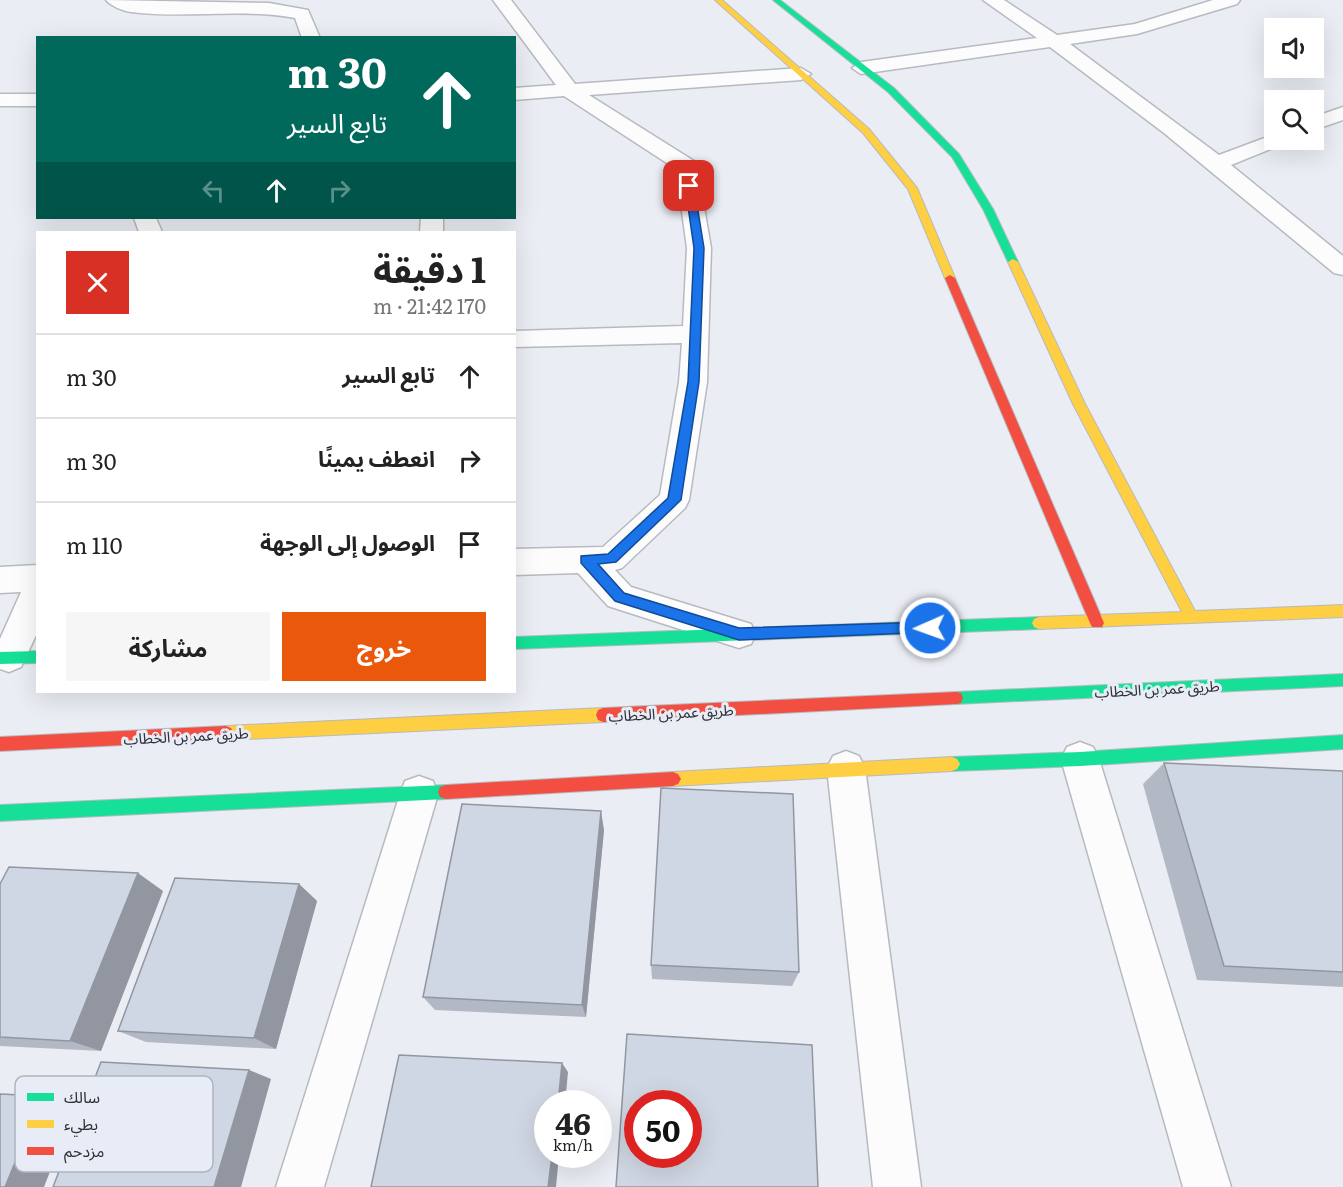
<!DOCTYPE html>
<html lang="ar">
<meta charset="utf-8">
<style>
:root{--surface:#fff;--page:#f6f6f6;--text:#222;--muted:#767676;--line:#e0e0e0;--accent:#ea580c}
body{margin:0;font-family:Literata,"Noto Sans Arabic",serif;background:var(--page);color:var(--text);direction:rtl;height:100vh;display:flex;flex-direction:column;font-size:22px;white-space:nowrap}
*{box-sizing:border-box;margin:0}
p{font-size:20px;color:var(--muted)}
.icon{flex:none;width:33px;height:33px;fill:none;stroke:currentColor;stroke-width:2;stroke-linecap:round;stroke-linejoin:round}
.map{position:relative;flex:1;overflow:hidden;direction:ltr}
.drawer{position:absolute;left:36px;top:231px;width:480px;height:462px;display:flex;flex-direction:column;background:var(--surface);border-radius:0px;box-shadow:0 6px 24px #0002;direction:rtl}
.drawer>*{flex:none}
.banner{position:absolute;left:36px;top:36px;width:480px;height:183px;border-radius:0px;box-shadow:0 6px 24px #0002;direction:rtl;background:#00695c;color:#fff;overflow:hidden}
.fabs{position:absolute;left:1264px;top:18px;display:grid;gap:12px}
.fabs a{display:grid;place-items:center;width:60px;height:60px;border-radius:0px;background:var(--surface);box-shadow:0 6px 24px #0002;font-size:30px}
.speed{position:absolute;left:534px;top:1090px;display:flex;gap:12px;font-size:30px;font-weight:700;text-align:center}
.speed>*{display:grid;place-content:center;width:78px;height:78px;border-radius:50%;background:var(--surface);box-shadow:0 6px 24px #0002;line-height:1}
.speed small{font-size:15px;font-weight:400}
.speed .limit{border:9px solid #d22;background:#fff;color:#111}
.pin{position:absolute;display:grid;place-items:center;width:51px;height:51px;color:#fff;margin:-26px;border-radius:12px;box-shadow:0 3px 9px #0006}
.me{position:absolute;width:66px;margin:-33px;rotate:268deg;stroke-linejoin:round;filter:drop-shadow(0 0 4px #0008)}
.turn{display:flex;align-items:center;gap:21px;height:126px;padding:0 30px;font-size:27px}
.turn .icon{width:78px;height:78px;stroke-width:2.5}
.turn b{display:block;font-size:42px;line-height:51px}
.lanes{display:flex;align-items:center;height:57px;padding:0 30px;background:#0003;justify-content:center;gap:30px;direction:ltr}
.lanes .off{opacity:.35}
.round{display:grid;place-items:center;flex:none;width:63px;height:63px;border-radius:0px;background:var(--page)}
.head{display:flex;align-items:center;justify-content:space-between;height:102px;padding:0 30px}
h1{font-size:36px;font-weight:700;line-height:45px}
.action{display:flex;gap:12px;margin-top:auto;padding:12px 30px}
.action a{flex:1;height:69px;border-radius:0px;background:var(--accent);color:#fff;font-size:24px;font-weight:700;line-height:69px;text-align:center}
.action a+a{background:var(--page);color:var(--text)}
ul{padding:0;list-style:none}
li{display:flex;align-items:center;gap:18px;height:84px;padding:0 30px;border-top:2px solid var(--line)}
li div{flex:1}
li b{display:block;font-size:22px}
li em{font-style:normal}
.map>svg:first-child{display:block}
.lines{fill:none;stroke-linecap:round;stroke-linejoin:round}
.street-casing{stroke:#b7babf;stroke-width:3}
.fast-casing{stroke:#b7babf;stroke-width:2}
.slow-casing{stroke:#b7babf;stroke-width:2}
.jam-casing{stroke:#b7babf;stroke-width:2}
.street{fill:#fcfcfd;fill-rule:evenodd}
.fast{fill:#16e098;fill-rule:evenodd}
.slow{fill:#ffcf43;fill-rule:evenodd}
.jam{fill:#f24e42;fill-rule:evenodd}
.wall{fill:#b3b9c4}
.shaded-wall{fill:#9296a0}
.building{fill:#d0d7e4;stroke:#9296a0;stroke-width:1.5;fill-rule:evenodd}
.route{fill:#1a73e8;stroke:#114b97;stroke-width:1.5}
.labels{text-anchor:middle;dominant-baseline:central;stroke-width:6;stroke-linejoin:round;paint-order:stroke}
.street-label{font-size:15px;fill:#2e3034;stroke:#e7ecf7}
.key{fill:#e7ecf7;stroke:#b0b4bc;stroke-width:1.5}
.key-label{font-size:16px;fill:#2e3034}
</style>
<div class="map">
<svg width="1343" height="1187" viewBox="0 0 1343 1187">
<rect width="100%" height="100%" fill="#eaedf4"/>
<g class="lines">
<defs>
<path id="street" d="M 106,0 L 269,3 L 308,10 L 320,38 L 302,38 L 295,18 C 241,8 185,19 131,12 C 123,11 111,6 106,0 Z
M 493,0 L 511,0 L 575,84 L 801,68 L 811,74 L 801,80 L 589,95 L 694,161 L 697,166 L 711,248 L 707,382 L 689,500 L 685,508 L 622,568 L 615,570 L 631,587 L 751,624 L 756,634 L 751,644 L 739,648 L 608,606 L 578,573 L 514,575 L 514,549 L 603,547 L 660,495 L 679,382 L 682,343 L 514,347 L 514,331 L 683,326 L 687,248 L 676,169 L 564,96 L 514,100 L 514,88 L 556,85 Z
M 983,0 L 1004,0 L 1057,35 L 1135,24 L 1213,0 L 1240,0 L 1237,4 L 1137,34 L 1070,44 L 1219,155 L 1275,134 L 1275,140 L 1286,140 L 1283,144 L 1231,165 L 1343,256 L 1343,275 L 1334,273 L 1164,133 L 1050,47 L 861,74 L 852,68 L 861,62 L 1037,38 Z
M 0,94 L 38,94 L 38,106 L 0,106 Z
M 1343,107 L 1343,120 L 1314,130 L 1314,117 Z
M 134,218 L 156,218 L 162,232 L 139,232 Z
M 421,218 L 443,218 L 443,232 L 420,232 Z
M 38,565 L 38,631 L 21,667 L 9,672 L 0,669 L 0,639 L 21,592 L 0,593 L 0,567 Z
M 1080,742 L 1093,747 L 1099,759 L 1231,1187 L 1183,1187 L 1061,759 L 1067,747 Z
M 846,751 L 859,756 L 865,768 L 921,1187 L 873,1187 L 827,768 L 833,756 Z
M 419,776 L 433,781 L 438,794 L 324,1187 L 276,1187 L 400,794 L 405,781 Z"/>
<path id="fast" d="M 773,0 L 780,0 L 894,88 L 959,154 L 993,209 L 1018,262 L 1016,264 L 1008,262 L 983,209 L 952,157 L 888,92 Z
M 1039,617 L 1044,619 L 1046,623 L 1044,627 L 1039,629 L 514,649 L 514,637 Z
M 38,651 L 38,663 L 0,664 L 0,652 Z
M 1343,674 L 1343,686 L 956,704 L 951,703 L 949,698 L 951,693 L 956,692 Z
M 1343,735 L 1343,749 L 1080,766 L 952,771 L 947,769 L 944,764 L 947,759 L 952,757 L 1080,752 Z
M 446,785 L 452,787 L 454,792 L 452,797 L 446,799 L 0,821 L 0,805 Z"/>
<path id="slow" d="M 715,0 L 722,0 L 869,129 L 917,188 L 955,278 L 954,280 L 950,281 L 945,278 L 908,189 L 863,133 Z
M 1013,259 L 1018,262 L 1085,404 L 1195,611 L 1343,605 L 1343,617 L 1039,629 L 1034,627 L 1032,623 L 1034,619 L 1039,617 L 1182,612 L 1073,404 L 1008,262 Z
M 603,708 L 608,710 L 610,715 L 608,720 L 603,722 L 226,740 L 221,738 L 218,733 L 221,728 L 226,726 Z
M 952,757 L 957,759 L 960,764 L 957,769 L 952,771 L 673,786 L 668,784 L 665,779 L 668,774 L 673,772 Z"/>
<path id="jam" d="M 950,275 L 955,278 L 1104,623 L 1102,627 L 1092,627 L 1090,623 L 945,278 Z
M 956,692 L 961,693 L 963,698 L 961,703 L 956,704 L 603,722 L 598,720 L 596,715 L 598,710 L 603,708 Z
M 226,726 L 231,728 L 234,733 L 231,738 L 226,740 L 0,751 L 0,737 Z
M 673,772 L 678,774 L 681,779 L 678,784 L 673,786 L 446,799 L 440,797 L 438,792 L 440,787 L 446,785 Z"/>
</defs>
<!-- street casing -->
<use href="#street" class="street-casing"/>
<!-- fast casing -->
<use href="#fast" class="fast-casing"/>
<!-- slow casing -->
<use href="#slow" class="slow-casing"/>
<!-- jam casing -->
<use href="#jam" class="jam-casing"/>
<!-- street -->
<use href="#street" class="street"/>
<!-- fast -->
<use href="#fast" class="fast"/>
<!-- slow -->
<use href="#slow" class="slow"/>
<!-- jam -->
<use href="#jam" class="jam"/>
</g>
<!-- wall -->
<path class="wall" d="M 1164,763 L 1343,771 L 1343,987 L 1197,980 L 1143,784 Z
M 604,830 L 586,1017 L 435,1010 L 423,997 Z
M 0,884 L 163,891 L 101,1051 L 0,1046 Z
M 299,884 L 317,901 L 276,1049 L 146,1042 L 118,1031 Z
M 651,965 L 799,972 L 792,986 L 652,979 Z"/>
<!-- shaded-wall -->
<path class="shaded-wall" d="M 601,811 L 604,830 L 586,1017 L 582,1005 Z
M 138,873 L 163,891 L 101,1051 L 70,1041 Z
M 299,884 L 317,901 L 276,1049 L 254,1038 Z
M 562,1063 L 568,1072 L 565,1104 L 558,1104 Z
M 249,1070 L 271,1079 L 241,1187 L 214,1187 Z
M 42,1096 L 76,1104 L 44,1187 L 5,1187 Z
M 552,1155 L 559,1155 L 556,1187 L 548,1187 Z"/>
<!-- building -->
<path class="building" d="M 1164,763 L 1343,771 L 1343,972 L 1224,966 Z
M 661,788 L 793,794 L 799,972 L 651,965 Z
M 462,804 L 601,811 L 582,1005 L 423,997 Z
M 9,867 L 138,873 L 70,1041 L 0,1037 L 0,884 Z
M 175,878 L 299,884 L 254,1038 L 118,1031 Z
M 627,1034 L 812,1045 L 818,1187 L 616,1187 ZM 638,1104 L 688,1104 L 688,1155 L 638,1155 Z
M 399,1055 L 562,1063 L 558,1104 L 548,1104 L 548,1155 L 552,1155 L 548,1187 L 371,1187 Z
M 101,1062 L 249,1070 L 214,1187 L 53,1187 Z
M 0,1094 L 42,1096 L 5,1187 L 0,1187 Z"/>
<!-- route -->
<path class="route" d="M 689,184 L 694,186 L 704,248 L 699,382 L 681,500 L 616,562 L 598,564 L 624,593 L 739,628 L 930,622 L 935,624 L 935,632 L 739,640 L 615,601 L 581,563 L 581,556 L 608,554 L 668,498 L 688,382 L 694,248 L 685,186 Z"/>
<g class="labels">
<!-- street labels -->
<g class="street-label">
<text transform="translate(1157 688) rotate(-3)">طريق عمر بن الخطاب</text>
<text transform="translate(671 712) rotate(-3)">طريق عمر بن الخطاب</text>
<text transform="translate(186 735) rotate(-3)">طريق عمر بن الخطاب</text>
</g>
</g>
<!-- legend -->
<rect x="15" y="1076" width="198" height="96" rx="9" class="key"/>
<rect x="27" y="1093" width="27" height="8" fill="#16e098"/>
<rect x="27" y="1120" width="27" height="8" fill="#ffcf43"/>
<rect x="27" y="1147" width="27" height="8" fill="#f24e42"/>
<g class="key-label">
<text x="64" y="1103">سالك</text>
<text x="64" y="1130">بطيء</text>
<text x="64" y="1157">مزدحم</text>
</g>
</svg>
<div class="fabs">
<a><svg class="icon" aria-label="sound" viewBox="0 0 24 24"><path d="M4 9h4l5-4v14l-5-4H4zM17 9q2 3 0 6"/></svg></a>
<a><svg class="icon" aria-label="search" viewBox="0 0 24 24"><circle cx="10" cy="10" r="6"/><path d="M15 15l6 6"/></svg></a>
</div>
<div class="speed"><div>46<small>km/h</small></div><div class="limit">50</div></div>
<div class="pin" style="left:689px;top:186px;background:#d93025"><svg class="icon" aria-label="arrive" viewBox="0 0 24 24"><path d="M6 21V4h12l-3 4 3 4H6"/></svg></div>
<svg class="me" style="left:930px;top:628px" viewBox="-20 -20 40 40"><circle r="17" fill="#1a73e8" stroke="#fff" stroke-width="3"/><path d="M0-11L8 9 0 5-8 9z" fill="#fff"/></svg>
<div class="banner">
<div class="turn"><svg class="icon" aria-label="ahead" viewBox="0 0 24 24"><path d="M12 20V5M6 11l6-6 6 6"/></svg><div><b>30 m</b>تابع السير</div></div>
<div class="lanes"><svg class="icon off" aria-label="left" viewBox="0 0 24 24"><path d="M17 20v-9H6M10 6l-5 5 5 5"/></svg><svg class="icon" aria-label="ahead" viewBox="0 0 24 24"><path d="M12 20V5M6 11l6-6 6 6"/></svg><svg class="icon off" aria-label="right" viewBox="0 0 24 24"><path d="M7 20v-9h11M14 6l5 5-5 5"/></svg></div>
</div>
<section class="drawer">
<div class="head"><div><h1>1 دقيقة</h1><p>170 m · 21:42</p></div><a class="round" style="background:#d93025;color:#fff"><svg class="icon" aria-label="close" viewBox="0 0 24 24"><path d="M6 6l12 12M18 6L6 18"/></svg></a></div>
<ul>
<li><svg class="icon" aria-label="ahead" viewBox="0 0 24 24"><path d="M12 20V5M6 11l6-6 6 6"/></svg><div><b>تابع السير</b></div><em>30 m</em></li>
<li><svg class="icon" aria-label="right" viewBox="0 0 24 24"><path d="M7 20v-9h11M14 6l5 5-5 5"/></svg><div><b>انعطف يمينًا</b></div><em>30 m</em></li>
<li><svg class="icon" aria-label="arrive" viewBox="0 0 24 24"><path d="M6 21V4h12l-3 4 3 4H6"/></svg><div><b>الوصول إلى الوجهة</b></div><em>110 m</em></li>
</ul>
<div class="action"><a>خروج</a><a>مشاركة</a></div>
</section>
</div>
